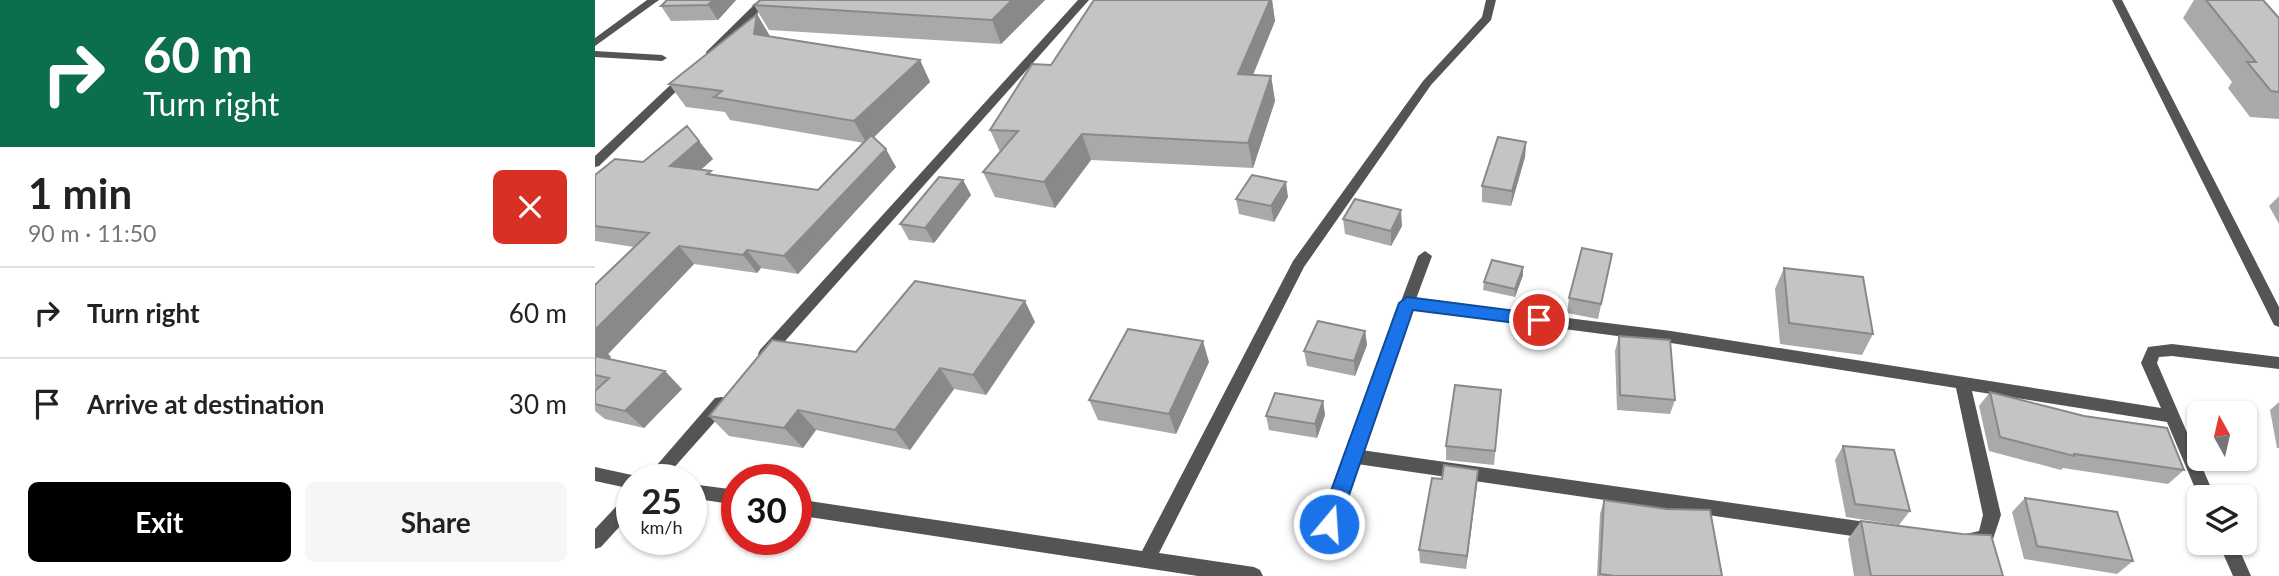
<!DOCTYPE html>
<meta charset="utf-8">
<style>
:root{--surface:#fff;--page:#f6f6f6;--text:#222;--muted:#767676;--line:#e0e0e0;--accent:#000}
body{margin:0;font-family:Lato,sans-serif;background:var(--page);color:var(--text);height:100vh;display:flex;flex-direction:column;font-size:26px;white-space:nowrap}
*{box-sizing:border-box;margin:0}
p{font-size:23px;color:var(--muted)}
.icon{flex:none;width:38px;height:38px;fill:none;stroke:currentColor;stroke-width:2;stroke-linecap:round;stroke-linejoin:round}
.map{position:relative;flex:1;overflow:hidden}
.drawer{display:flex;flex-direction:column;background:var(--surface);width:595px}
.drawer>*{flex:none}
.hud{background:#0b6e4f;color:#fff;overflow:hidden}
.needle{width:46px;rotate:352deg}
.tools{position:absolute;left:1592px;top:401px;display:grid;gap:14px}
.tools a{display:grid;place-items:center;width:70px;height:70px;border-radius:10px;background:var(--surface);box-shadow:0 2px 5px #0004;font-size:35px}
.speed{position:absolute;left:21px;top:464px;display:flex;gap:14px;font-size:35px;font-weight:700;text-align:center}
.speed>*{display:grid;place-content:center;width:91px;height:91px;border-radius:50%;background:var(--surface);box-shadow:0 2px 5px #0004;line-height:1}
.speed small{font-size:18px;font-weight:400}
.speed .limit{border:10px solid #d22;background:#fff;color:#111}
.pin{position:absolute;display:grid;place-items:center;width:60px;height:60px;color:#fff;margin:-30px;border:4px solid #fff;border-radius:50%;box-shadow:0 2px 7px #0007}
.me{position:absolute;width:77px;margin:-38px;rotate:18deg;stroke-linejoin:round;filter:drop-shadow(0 0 5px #0008)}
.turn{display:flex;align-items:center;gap:24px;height:147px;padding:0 28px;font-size:32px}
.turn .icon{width:91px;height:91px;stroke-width:2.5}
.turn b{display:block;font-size:49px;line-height:60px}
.round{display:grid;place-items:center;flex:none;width:74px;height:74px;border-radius:10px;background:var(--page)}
.headline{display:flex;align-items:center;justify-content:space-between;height:119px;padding:0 28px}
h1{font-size:42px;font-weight:700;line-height:52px}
.button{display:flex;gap:14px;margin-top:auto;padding:14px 28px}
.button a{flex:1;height:80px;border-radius:10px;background:var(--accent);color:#fff;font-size:28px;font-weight:700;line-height:80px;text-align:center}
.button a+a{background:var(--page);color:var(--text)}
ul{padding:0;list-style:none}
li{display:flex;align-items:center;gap:21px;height:91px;padding:0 28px;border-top:2px solid var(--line)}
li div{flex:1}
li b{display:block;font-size:26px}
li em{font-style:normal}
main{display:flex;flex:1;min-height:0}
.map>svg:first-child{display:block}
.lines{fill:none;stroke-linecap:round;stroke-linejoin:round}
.service{fill:#545454;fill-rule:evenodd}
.minor{fill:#545454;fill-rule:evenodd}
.wall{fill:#a9a9a9}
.shaded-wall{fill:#898989}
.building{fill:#c4c4c4;stroke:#898989;stroke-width:2}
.route{fill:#1a73e8;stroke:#114b97;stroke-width:2}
</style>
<main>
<section class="drawer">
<div class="hud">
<div class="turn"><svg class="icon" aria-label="right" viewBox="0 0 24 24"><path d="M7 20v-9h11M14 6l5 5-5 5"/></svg><div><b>60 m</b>Turn right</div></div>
</div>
<div class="headline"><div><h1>1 min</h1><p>90 m · 11:50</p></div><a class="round" style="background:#d93025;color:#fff"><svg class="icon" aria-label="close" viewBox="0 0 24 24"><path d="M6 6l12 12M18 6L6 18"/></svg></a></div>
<ul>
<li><svg class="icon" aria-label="right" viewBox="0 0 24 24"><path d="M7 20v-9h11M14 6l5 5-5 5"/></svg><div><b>Turn right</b></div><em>60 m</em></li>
<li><svg class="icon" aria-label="arrive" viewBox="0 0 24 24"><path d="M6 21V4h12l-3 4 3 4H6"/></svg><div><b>Arrive at destination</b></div><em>30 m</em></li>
</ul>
<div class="button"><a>Exit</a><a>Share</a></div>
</section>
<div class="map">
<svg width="1684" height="576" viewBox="0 0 1684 576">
<rect width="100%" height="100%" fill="#fff"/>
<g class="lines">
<!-- service -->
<path class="service" d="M 37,494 L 37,513 L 6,547 L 0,549 L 0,529 L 31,496 Z"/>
<!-- minor -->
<path class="minor" d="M 52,0 L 64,0 L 0,46 L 0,38 Z
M 164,0 L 175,0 L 119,56 L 111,56 L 111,52 Z
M 483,0 L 494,0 L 175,358 L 165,358 L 163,354 L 165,350 Z
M 891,0 L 901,0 L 896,20 L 836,85 L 709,267 L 564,553 L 659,567 L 665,570 L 668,576 L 603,576 L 201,515 L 201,499 L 547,551 L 698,261 L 828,81 L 887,17 Z
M 1517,0 L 1527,0 L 1684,307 L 1684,327 L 1679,325 L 1677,321 Z
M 0,51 L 67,55 L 72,58 L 67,61 L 0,57 Z
M 90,74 L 94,75 L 94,79 L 4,166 L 0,167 L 0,156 L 86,75 Z
M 830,251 L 837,256 L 821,299 L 1076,331 L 1566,408 L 1546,363 L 1553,347 L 1577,344 L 1684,357 L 1684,369 L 1577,356 L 1564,357 L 1562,363 L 1620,497 L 1605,497 L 1605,500 L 1572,422 L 1377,391 L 1406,515 L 1396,545 L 1377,548 L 1371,546 L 1368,540 L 1371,534 L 1384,531 L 1388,515 L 1361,388 L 1076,343 L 818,309 L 766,450 L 1278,523 L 1284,525 L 1287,531 L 1284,537 L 1278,539 L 762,464 L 743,524 L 740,530 L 734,532 L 728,530 L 725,524 L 748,456 L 823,256 Z
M 126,397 L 132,398 L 134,403 L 132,408 L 68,480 L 49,480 L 120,398 Z
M 0,467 L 37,475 L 44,480 L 37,480 L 37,489 L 0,481 Z
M 96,484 L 142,490 L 142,505 L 96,498 Z
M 1623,542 L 1641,542 L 1656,576 L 1638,576 Z"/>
</g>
<!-- wall -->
<path class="wall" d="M 72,0 L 141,0 L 123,20 L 76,21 L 66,6 Z
M 450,0 L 406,44 L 174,30 L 159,5 Z
M 499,0 L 677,0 L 680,21 L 658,75 L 676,76 L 680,101 L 658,168 L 496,160 L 460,208 L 400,197 L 388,172 L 405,152 L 395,130 L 456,65 Z
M 1599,0 L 1611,0 L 1684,18 L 1684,119 L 1655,117 L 1633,88 L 1637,82 L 1588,18 Z
M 175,36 L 325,60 L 335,82 L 278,138 L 301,167 L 203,274 L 166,268 L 162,273 L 99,264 L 13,354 L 16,357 L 14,359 L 87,389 L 49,428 L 10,419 L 0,411 L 0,391 L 2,390 L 0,389 L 0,285 L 39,247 L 0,241 L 0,175 L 48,162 L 104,141 L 118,159 L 106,169 L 120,175 L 223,190 L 269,143 L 135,120 L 130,112 L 91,107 L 74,84 Z
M 931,142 L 930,157 L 916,206 L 887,202 L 887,186 Z
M 368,180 L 376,195 L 339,243 L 314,240 L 305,224 Z
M 1684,196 L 1684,224 L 1674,206 Z
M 693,197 L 679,222 L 644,214 L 641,199 Z
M 748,219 L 807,226 L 796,246 L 750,234 Z
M 1017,254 L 1003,319 L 972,313 L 974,298 Z
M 1189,268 L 1278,334 L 1267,355 L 1185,344 L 1180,289 Z
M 928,275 L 920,297 L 888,290 L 889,282 Z
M 440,322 L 391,395 L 359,389 L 315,450 L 221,430 L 208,448 L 134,436 L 114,416 L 261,352 Z
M 770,331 L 772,345 L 760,376 L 712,366 L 709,351 Z
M 1024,336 L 1080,400 L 1075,414 L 1022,410 L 1020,351 Z
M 614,362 L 581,434 L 503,420 L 494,400 Z
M 906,390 L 899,465 L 851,460 L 851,446 Z
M 1395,392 L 1589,470 L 1573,484 L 1468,468 L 1466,470 L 1394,451 L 1384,406 Z
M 728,401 L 730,415 L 722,438 L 674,430 L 671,416 Z
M 1684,402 L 1684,448 L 1682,448 L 1675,410 Z
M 1248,446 L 1315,511 L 1304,525 L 1251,517 L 1240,460 Z
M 847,479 L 882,484 L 871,569 L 825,563 L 824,550 Z
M 1430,498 L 1538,561 L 1522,574 L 1429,559 L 1417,512 Z
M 1009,500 L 1127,576 L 1002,576 L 1005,514 Z
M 1266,521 L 1408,576 L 1259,576 L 1253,539 Z"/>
<!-- shaded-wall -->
<path class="shaded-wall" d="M 118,0 L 141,0 L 123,20 L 113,5 Z
M 417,0 L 450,0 L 406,44 L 397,20 Z
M 675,0 L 677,0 L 680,21 L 648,99 L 643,74 Z
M 162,14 L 175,36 L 159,34 Z
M 325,60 L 335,82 L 272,144 L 259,121 Z
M 676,76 L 680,101 L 658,168 L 653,143 Z
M 487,134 L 496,160 L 460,208 L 449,182 Z
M 104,141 L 118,159 L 90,184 L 75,166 Z
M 931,142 L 930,157 L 916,206 L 917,191 Z
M 291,149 L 301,167 L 203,274 L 189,256 Z
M 368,180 L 376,195 L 339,243 L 330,228 Z
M 691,182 L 693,197 L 679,222 L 676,206 Z
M 806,210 L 807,226 L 796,246 L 796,231 Z
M 84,246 L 99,264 L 13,354 L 16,357 L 4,370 L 0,366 L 0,330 Z
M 152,250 L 166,268 L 162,273 L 148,255 Z
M 928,267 L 928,275 L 920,297 L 920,289 Z
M 430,301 L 440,322 L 391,395 L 378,375 Z
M 770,331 L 772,345 L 760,376 L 759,361 Z
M 608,341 L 614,362 L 581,434 L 574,414 Z
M 345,368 L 359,389 L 315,450 L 300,430 Z
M 70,371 L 87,389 L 49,428 L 30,411 Z
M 728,401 L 730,415 L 722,438 L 720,424 Z
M 203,410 L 221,430 L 208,448 L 189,428 Z
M 883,470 L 882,484 L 871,569 L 872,556 Z"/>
<!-- building -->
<path class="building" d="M 72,0 L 118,0 L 113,5 L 66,6 Z
M 166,0 L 417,0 L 397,20 L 159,5 Z
M 499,0 L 675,0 L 643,74 L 676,76 L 653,143 L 487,134 L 449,182 L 388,172 L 423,131 L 395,130 L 437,64 L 456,65 Z
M 1611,0 L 1668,0 L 1684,18 L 1684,92 L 1676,91 L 1652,62 L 1661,62 Z
M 162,14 L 159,34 L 325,60 L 259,121 L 119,97 L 127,91 L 74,84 Z
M 92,126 L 104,141 L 75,166 L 116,171 L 112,174 L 223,190 L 276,135 L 291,149 L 189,256 L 152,250 L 148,255 L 84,246 L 0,330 L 0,285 L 54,233 L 0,226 L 0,175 L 20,159 L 48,162 Z
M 903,137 L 931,142 L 917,191 L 887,186 Z
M 657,175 L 691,182 L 676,206 L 641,199 Z
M 344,177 L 368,180 L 330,228 L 305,224 Z
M 760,199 L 806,210 L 796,231 L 748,219 Z
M 987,248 L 1017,254 L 1006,304 L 974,298 Z
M 897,260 L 928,267 L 920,289 L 889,282 Z
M 1189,268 L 1268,277 L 1278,334 L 1194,323 Z
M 320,281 L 430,301 L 378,375 L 345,368 L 300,430 L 203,410 L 189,428 L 114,416 L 177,340 L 261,352 Z
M 723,321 L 770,331 L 759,361 L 709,351 Z
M 533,329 L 608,341 L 574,414 L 494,400 Z
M 1024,336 L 1075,340 L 1080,400 L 1025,395 Z
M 0,356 L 70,371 L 30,411 L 0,404 L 0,391 L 14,378 L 0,375 Z
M 860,385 L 906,390 L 900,451 L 851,446 Z
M 1395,392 L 1489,416 L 1572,428 L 1589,470 L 1479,454 L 1479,456 L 1405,437 Z
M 680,393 L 728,401 L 720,424 L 671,416 Z
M 1248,446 L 1299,450 L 1315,511 L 1260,504 Z
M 849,465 L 883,470 L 872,556 L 824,550 L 837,478 L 847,479 Z
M 1430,498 L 1522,512 L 1538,561 L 1442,546 Z
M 1009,500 L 1071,509 L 1115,510 L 1127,576 L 1020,576 L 1005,574 Z
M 1266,521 L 1367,534 L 1396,535 L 1408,576 L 1276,576 Z"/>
<!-- route -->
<path class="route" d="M 812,297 L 944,314 L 952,320 L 944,326 L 818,310 L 744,524 L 741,530 L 734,533 L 727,530 L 724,524 L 804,303 Z"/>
</svg>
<div class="tools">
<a><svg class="needle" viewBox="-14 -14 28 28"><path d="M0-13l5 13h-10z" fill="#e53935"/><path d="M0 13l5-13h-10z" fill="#767676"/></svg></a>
<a><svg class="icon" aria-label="layers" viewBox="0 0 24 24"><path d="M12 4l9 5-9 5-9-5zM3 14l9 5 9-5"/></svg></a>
</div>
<div class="speed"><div>25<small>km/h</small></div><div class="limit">30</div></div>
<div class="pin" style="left:944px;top:320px;background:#d93025"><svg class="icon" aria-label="arrive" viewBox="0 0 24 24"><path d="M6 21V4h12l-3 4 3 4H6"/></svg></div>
<svg class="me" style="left:734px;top:524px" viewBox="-20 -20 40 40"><circle r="17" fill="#1a73e8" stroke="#fff" stroke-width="3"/><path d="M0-11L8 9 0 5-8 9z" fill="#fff"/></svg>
</div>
</main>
